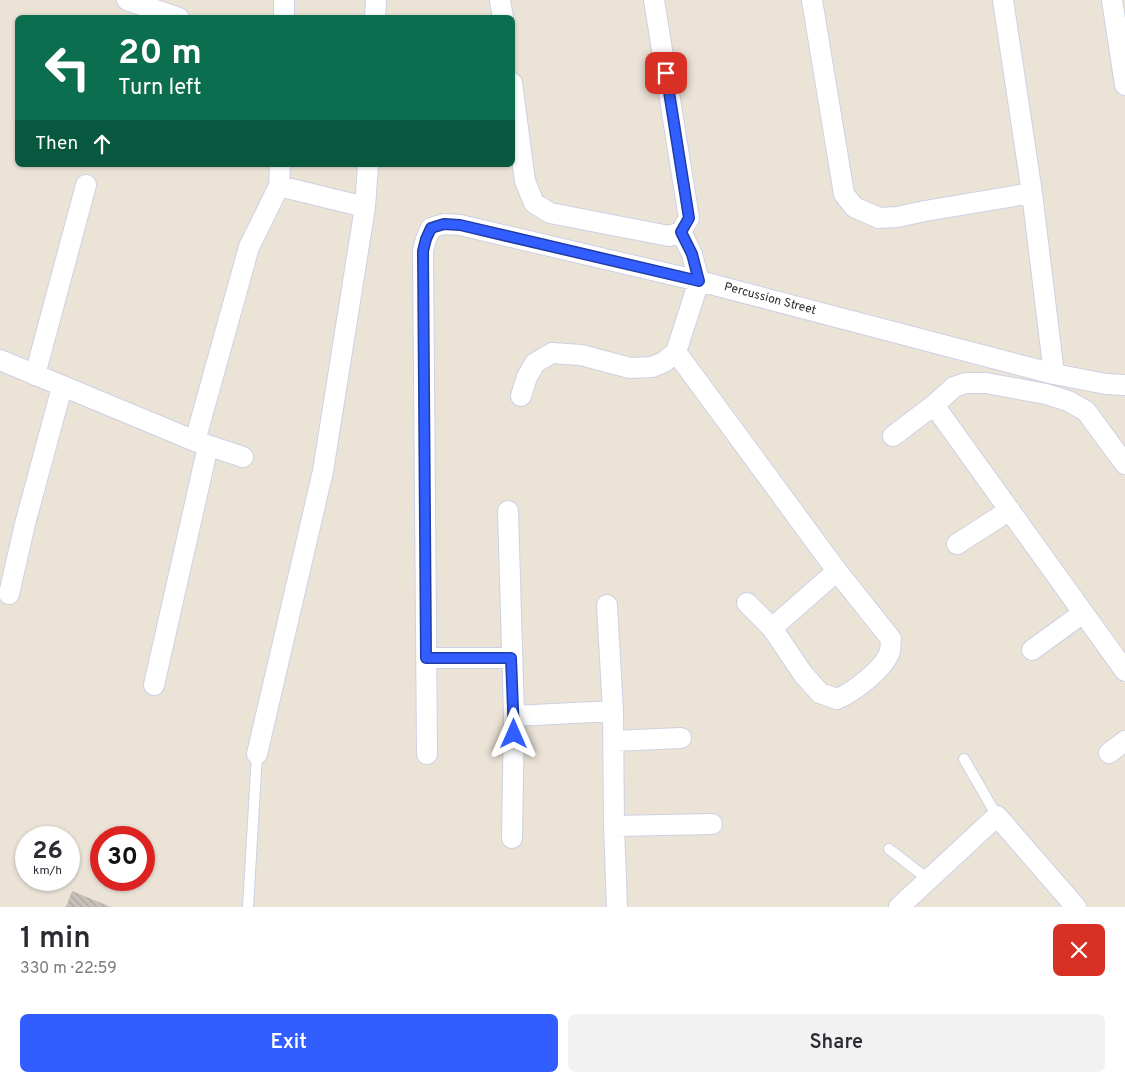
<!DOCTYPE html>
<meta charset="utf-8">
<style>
:root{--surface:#fff;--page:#f2f2f3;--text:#2b2b33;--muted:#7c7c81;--accent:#325dff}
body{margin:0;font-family:Overpass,sans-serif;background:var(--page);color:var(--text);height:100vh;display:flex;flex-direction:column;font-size:19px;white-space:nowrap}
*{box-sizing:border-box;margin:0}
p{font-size:16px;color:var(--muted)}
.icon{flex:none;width:28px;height:28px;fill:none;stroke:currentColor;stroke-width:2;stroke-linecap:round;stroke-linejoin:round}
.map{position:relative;height:907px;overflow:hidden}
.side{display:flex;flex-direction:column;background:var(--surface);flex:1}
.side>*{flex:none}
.hud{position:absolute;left:15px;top:15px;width:500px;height:152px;border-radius:8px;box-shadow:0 1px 4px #0004;background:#0b6e4f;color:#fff;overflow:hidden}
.speed{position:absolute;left:15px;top:826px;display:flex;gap:10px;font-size:25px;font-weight:700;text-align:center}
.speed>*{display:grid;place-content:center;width:65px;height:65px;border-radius:50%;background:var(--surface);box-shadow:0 1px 4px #0004;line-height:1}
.speed small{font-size:12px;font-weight:400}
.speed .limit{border:8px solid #d22;background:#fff;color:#111}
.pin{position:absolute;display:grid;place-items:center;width:42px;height:42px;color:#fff;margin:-21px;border-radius:10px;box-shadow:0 2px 8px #0006}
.me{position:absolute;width:55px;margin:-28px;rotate:0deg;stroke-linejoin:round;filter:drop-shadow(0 0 4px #0008)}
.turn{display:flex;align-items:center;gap:18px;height:105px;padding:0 20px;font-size:22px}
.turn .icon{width:65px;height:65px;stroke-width:2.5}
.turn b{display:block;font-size:35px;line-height:42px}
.then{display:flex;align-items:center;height:48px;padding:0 20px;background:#0003;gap:10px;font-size:19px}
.round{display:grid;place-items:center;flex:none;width:52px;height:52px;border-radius:8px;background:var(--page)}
.overview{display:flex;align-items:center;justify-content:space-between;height:85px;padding:0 20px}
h1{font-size:30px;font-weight:600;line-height:38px}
.action{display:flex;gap:10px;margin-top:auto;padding:10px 20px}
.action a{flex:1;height:58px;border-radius:8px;background:var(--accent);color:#fff;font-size:20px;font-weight:600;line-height:58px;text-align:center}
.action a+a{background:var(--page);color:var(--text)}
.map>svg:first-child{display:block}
.building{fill:url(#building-back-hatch)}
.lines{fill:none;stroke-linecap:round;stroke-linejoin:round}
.lane-casing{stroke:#cdd1e3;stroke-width:12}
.street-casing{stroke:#cdd1e3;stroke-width:22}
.lane{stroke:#fff;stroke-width:10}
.street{stroke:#fff;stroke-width:20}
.route-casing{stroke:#203ca6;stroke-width:12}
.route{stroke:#325dff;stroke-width:9}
.labels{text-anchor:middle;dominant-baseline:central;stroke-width:4;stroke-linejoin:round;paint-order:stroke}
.street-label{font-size:12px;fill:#282828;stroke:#fff}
</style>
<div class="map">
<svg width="1125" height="907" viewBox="0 0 1125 907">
<defs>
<pattern id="building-back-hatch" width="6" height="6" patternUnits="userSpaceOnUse" patternTransform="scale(1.25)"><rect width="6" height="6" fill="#c7c0b8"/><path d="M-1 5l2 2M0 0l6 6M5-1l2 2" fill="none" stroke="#aba59e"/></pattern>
</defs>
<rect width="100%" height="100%" fill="#ece3d7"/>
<!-- building -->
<path class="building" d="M 72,891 L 111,907 L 66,907 Z"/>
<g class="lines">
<defs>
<path id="lane" d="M 964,759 L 997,816
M 889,849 L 929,880
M 248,907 L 257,754"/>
<path id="street" d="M 127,0 L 179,18
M 500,0 L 503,18
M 812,0 L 844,194 L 854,207 L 879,218 L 897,217 L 925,211 L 1032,193
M 1003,0 L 1032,193 L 1054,374
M 1112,0 L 1125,85
M 284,18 L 284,0
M 375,18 L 376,0
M 512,83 L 525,181 L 534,203 L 550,213 L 669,236 L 681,232 L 689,218 L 654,0
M 279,186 L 365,207
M 676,352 L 837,571 L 891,639 C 890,642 891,647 890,651 C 885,668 854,692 837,699 L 820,693 L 803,674 L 772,628
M 0,360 L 195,441 L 243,457
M 35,375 L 86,185
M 521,396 L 527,377 L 535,363 L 552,353 L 581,355 L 630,368 L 652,367 L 664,362 L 676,352 L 699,281 L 692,254 L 681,232
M 934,405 L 1125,671
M 893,436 L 934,405 L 954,387 L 966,383 L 986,383 L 1046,394 L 1068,401 L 1086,411 L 1125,464
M 195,441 L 249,247 L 279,186 L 280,165
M 508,511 L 514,716 L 512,838
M 957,544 L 1010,510
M 9,594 L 25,524 L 62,387
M 747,603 L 772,628 L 837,571
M 607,605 L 613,711 L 614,826 L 617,907
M 1032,650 L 1083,613
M 426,658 L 511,658
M 154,685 L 208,446
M 514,716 L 613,711
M 614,741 L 681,738
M 1109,753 L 1125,741
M 257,754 L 323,471 L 365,207 L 368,165
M 427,754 L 423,251 L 426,239 L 431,228 L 444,224 L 460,225 L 699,281 L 1054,374 L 1106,384 L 1125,385
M 614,826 L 712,824
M 899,907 L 997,816 L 1076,907"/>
</defs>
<!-- lane casing -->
<use href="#lane" class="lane-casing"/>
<!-- street casing -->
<use href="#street" class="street-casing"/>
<!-- lane -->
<use href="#lane" class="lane"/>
<!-- street -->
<use href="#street" class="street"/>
</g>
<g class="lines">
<defs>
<path id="route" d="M 514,734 L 511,658 L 426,658 L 423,251 L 426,239 L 431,228 L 444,224 L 460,225 L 699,281 L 692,254 L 681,232 L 689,218 L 666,73"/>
</defs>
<!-- route casing -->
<use href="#route" class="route-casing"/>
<!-- route -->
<use href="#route" class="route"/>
</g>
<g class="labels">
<!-- street labels -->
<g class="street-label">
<text transform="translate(770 299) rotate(15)">Percussion Street</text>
</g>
</g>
</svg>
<div class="speed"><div>26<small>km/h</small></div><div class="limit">30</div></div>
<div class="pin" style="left:666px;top:73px;background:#d93025"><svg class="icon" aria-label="arrive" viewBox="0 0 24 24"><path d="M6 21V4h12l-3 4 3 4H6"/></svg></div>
<svg class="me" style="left:514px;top:734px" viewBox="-20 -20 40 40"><path d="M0-17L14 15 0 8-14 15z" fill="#325dff" stroke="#fff" stroke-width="4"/></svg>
<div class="hud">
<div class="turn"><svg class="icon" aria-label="left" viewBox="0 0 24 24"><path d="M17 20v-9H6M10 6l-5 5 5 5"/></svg><div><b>20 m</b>Turn left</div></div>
<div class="then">Then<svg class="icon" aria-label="ahead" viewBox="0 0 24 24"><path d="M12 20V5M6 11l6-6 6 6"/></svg></div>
</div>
</div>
<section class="side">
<div class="overview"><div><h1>1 min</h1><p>330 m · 22:59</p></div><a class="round" style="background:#d93025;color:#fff"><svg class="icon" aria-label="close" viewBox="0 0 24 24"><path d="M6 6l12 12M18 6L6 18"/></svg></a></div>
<div class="action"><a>Exit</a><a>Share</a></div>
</section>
